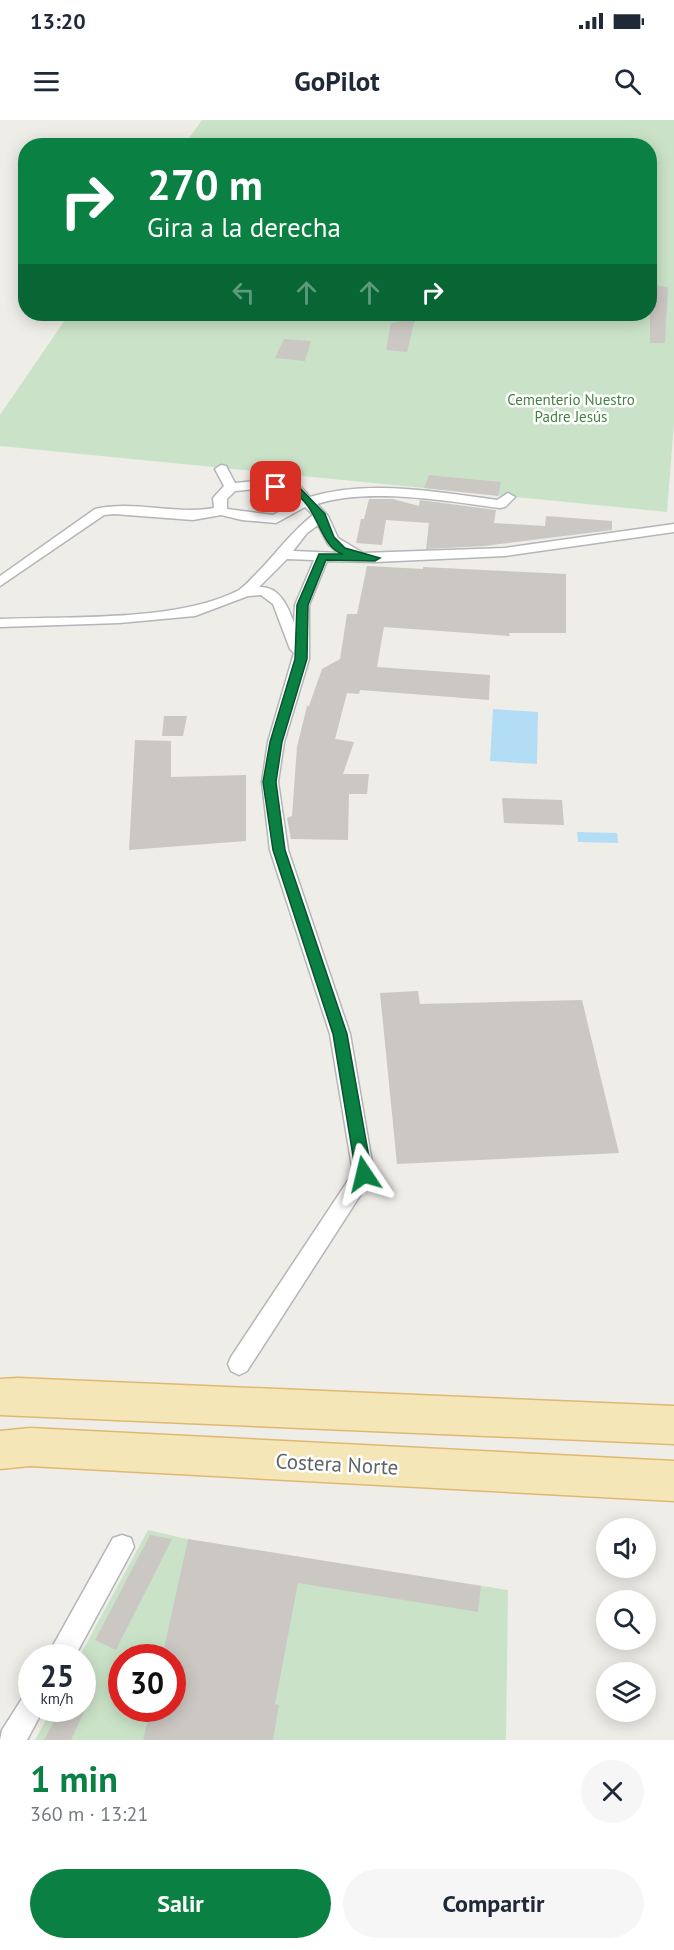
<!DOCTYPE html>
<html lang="es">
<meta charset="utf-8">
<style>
:root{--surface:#fff;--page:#f6f6f7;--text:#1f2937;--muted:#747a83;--accent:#0b8043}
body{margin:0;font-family:"PT Sans",sans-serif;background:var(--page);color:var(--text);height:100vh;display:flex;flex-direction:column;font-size:22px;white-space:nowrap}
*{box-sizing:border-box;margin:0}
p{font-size:20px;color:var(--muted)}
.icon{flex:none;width:33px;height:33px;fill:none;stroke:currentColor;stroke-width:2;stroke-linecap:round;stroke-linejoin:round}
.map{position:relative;height:1620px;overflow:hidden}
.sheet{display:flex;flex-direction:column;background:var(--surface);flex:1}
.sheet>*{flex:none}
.top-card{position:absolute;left:18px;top:18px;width:639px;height:183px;border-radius:24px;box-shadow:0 3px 15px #0003;background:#0b8043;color:#fff;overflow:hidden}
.controls{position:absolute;left:596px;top:1398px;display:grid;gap:12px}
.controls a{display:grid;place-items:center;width:60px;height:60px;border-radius:50%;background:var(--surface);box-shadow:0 3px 15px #0003;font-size:30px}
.speed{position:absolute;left:18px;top:1524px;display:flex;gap:12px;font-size:30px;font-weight:700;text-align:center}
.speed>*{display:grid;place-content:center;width:78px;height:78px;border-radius:50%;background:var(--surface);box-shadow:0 3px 15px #0003;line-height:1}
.speed small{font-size:15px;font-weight:400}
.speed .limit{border:9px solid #d22;background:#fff;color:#111}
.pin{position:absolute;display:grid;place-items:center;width:51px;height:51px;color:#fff;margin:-26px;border-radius:12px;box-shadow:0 3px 9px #0006}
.me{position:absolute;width:66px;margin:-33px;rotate:350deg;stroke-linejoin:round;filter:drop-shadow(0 0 4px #0008)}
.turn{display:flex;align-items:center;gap:21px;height:126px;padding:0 30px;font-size:27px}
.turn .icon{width:78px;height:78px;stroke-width:2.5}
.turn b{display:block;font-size:42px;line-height:51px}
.lanes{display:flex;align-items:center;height:57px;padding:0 30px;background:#0003;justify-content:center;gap:30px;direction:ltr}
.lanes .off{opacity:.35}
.round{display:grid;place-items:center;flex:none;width:63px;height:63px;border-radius:32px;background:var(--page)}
.headline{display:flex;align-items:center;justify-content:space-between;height:102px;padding:0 30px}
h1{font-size:36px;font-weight:700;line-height:45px;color:var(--accent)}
.action{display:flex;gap:12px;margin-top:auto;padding:12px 30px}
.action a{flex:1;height:69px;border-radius:36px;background:var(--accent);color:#fff;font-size:24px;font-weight:700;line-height:69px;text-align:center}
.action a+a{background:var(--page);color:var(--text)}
.status{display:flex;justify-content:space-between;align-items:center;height:42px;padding:0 30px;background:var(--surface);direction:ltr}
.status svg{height:16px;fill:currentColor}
header{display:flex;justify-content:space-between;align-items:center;height:78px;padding:0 30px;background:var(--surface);font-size:27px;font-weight:700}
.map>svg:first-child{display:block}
.green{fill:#cae3c8;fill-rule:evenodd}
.water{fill:#b3ddf4}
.building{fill:#cbc8c4}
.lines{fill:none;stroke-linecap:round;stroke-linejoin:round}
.street-casing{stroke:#b3b5b8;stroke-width:3}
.primary-casing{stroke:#e0b870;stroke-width:3}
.street{fill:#fff;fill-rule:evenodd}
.primary{fill:#f5e6b7;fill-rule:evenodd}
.route{fill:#0b8043;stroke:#07532c;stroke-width:1.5}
.labels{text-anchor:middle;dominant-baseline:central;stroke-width:5;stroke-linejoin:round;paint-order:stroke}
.far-park-label{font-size:15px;fill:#448242;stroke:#fff}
.near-street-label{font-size:21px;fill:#5f6366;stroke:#fff}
</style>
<div class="status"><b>13:20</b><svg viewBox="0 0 49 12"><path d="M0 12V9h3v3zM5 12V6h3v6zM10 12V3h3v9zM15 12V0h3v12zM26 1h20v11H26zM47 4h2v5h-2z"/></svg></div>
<header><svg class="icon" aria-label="menu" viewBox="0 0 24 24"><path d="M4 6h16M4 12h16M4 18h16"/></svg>GoPilot<svg class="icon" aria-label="search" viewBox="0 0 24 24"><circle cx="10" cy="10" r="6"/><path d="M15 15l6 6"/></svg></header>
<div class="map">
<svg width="674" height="1620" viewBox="0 0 674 1620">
<rect width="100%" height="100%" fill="#efede8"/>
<!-- green -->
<path class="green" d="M 202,0 L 674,0 L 674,303 L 667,392 L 0,326 L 0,295 L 69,194 L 650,194 L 650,26 L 184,25 Z
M 148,1410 L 187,1419 L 508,1470 L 506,1620 L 35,1620 L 52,1589 L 82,1588 L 82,1538 L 79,1537 ZM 122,1538 L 172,1538 L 172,1588 L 122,1588 Z"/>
<!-- water -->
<path class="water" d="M 493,589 L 538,592 L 537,644 L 490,641 Z
M 577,712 L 617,713 L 618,723 L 578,722 Z"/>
<!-- building -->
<path class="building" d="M 650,165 L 668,167 L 665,223 L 650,223 Z
M 415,199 L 407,232 L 386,230 L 391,203 Z
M 284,219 L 311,221 L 305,241 L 275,238 Z
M 429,355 L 501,362 L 498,376 L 424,368 Z
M 369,379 L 393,379 L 419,386 L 420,380 L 496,390 L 494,403 L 545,406 L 546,396 L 612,401 L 612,410 L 485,426 L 426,429 L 429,403 L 386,400 L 382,425 L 356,423 L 361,399 L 364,399 Z
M 367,446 L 423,449 L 423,447 L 566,454 L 566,513 L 509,513 L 510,516 L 384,507 L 377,547 L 490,555 L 489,580 L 360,570 L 359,574 L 347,573 L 335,619 L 354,622 L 343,654 L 369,654 L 367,674 L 349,674 L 348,720 L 291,719 L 287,698 L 292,696 L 297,627 L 307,586 L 309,586 L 322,549 L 340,539 L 347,494 L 357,494 Z
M 164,596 L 187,596 L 183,616 L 162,616 Z
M 135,620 L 171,621 L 171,657 L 246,655 L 246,721 L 129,730 Z
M 502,678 L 562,680 L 564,705 L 504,703 Z
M 418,871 L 420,884 L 582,880 L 619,1033 L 397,1044 L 380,873 Z
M 150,1415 L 172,1419 L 116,1530 L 95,1520 Z
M 188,1419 L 481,1466 L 478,1492 L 298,1463 L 275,1584 L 279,1585 L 273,1620 L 143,1620 L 151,1588 L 172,1588 L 172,1534 L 163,1533 Z
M 61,1588 L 86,1588 L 71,1620 L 44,1620 Z"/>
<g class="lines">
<defs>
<path id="street" d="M 221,345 L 226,346 L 235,363 L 256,361 L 295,365 L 300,366 L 310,377 C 369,359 438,372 497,380 L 508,373 L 515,377 L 505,387 L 500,388 C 447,381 368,367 317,384 L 328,396 L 338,418 L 363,433 L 505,428 L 674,404 L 674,412 L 505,436 L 375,442 L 327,441 L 309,485 L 309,539 L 284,622 L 278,662 L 288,730 L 350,914 L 374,1054 L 247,1251 L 239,1255 L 231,1251 L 228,1244 L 231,1237 L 353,1053 L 330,914 L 270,730 L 262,662 L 268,622 L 294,533 L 290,529 L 273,484 L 261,475 L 248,476 L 195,496 L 119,503 L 0,507 L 0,499 C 70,496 178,502 239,470 C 245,466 251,459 256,454 C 275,435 291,412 313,395 L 305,387 L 276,403 L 242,400 L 221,395 L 193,400 L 114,394 L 104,395 L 0,466 L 0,456 L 95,389 C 134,380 175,395 214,388 L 213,378 L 224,366 L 215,349 ZM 256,369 L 291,373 L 299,381 L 273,395 L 227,389 L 227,379 L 235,371 ZM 318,405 L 328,424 L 339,433 L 293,431 L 307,413 ZM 287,439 L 314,440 L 295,485 L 294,503 C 288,487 280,466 259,467 Z
M 122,1415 L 131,1418 L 134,1427 L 74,1538 L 46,1538 L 113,1418 Z
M 32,1573 L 32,1588 L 44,1588 L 27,1620 L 0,1620 L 2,1610 L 23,1577 Z"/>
<path id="primary" d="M 18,1258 L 674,1286 L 674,1324 L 0,1295 L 0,1259 Z
M 30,1308 L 674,1341 L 674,1381 L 30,1346 L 0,1349 L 0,1311 Z"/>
</defs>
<!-- street casing -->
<use href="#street" class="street-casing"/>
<!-- primary casing -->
<use href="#primary" class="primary-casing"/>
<!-- street -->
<use href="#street" class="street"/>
<!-- primary -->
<use href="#primary" class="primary"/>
</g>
<!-- route -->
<path class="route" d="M 276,364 L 299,367 L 325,394 L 334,417 L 345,428 L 380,438 L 375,441 L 326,440 L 308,485 L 307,539 L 282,622 L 276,662 L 285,730 L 347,914 L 372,1054 L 369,1058 L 364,1060 L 358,1058 L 356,1054 L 333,914 L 273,730 L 263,662 L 270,622 L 295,539 L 297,485 L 319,434 L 343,434 C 319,428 318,382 291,372 C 286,369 278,370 272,369 L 271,367 Z"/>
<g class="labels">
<!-- far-park labels -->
<g class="far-park-label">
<text x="571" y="279">Cementerio Nuestro<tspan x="571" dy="17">Padre Jesús</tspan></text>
</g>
<!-- near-street labels -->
<g class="near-street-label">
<text transform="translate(337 1344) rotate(3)">Costera Norte</text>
</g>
</g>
</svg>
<div class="controls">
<a><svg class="icon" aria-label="sound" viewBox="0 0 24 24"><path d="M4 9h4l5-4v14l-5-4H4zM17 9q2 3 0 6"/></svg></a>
<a><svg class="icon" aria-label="search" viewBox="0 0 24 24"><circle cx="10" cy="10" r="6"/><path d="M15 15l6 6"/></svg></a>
<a><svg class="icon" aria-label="layers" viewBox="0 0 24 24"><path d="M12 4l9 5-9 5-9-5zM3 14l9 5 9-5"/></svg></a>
</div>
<div class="speed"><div>25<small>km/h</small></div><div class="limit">30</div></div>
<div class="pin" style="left:276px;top:367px;background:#d93025"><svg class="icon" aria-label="arrive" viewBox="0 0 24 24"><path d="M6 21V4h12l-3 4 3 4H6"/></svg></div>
<svg class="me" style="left:364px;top:1054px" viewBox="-20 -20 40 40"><path d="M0-17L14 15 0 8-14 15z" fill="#0b8043" stroke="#fff" stroke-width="4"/></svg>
<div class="top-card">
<div class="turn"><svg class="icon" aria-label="right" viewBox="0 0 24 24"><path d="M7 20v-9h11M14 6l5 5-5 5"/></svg><div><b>270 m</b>Gira a la derecha</div></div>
<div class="lanes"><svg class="icon off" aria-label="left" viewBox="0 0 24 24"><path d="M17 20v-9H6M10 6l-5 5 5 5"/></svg><svg class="icon off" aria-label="ahead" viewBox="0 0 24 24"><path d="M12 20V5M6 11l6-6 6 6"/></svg><svg class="icon off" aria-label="ahead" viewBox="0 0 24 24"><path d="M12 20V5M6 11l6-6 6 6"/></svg><svg class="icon" aria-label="right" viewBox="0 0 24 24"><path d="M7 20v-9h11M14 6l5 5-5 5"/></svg></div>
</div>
</div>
<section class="sheet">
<div class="headline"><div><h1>1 min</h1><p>360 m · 13:21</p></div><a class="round"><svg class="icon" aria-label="close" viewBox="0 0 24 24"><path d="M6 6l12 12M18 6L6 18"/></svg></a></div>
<div class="action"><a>Salir</a><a>Compartir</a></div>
</section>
